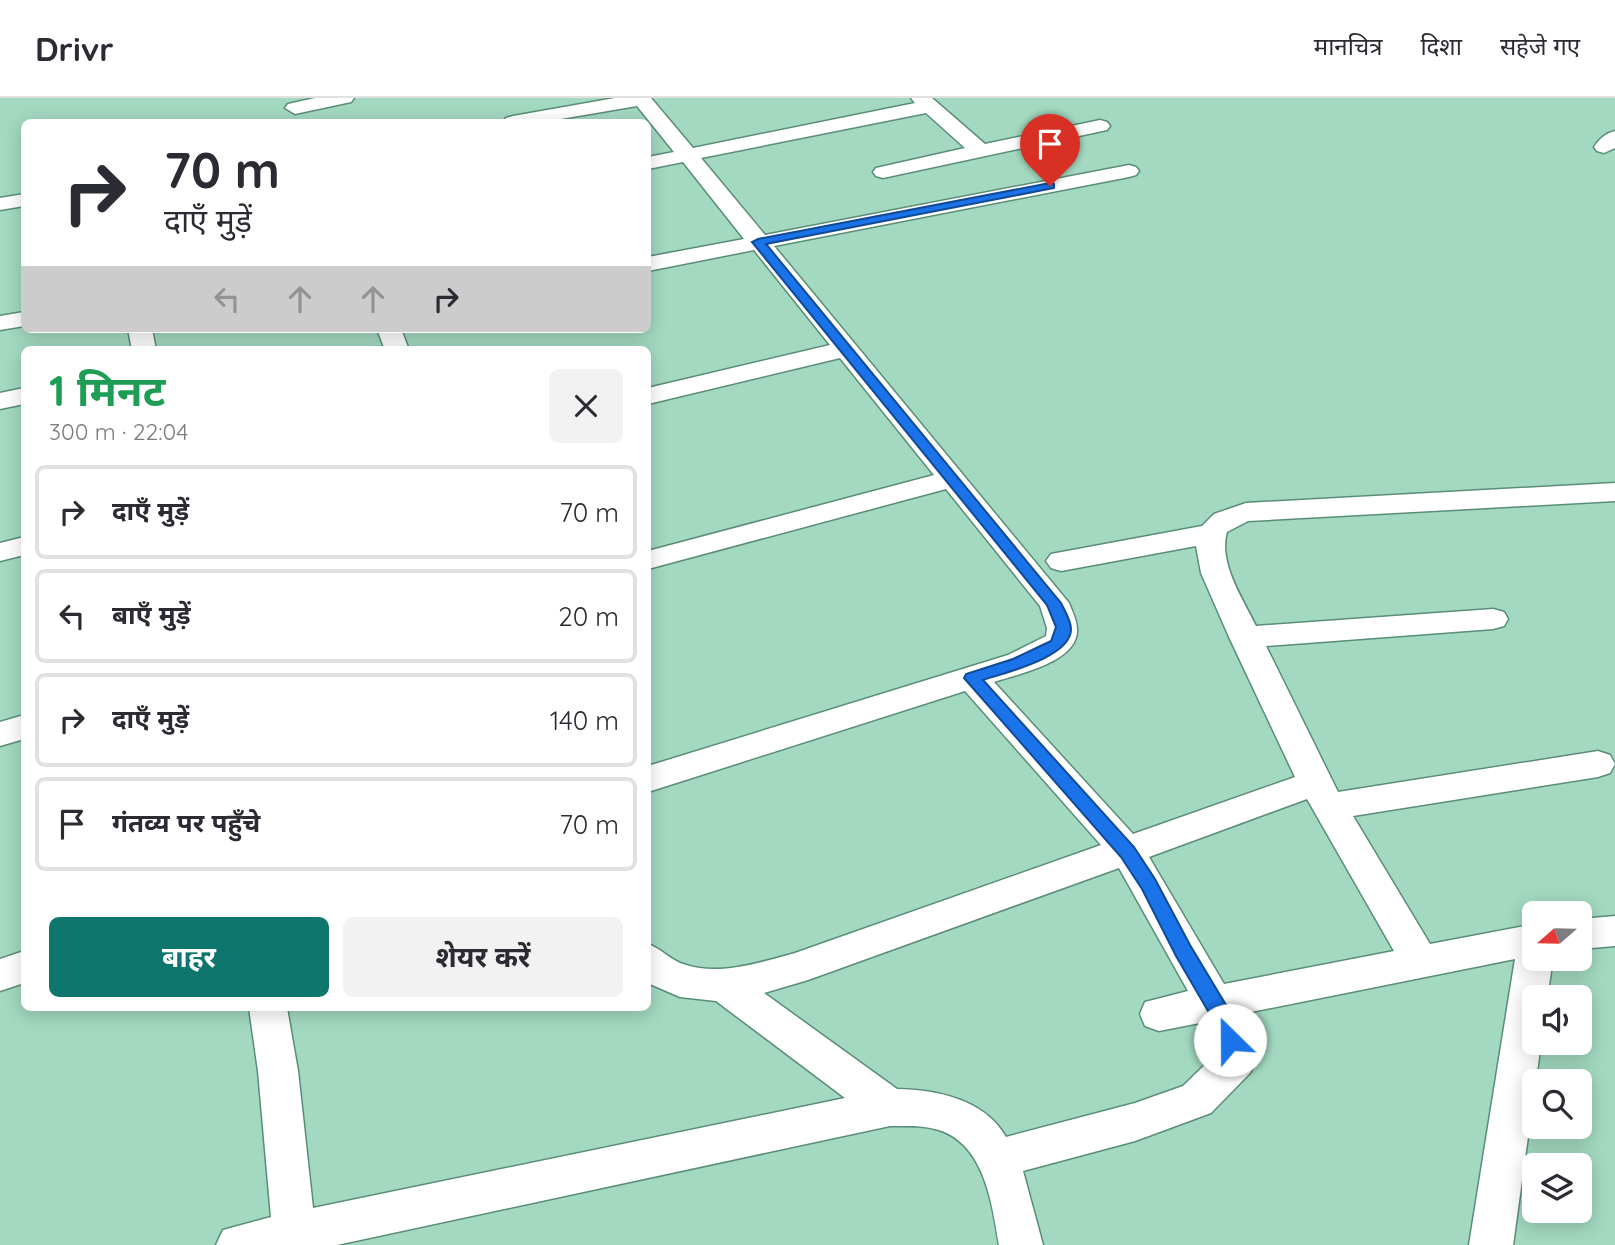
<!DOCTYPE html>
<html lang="hi">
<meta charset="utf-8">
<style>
:root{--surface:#fff;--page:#f2f2f3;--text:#2b2b33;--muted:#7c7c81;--line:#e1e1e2;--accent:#0f766e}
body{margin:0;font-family:Quicksand,"Noto Sans Devanagari",sans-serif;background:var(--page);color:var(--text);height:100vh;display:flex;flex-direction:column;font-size:26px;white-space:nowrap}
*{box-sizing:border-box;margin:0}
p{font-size:23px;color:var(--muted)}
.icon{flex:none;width:38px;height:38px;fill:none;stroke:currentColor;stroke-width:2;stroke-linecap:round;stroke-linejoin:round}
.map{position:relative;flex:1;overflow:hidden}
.drawer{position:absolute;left:21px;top:248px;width:630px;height:665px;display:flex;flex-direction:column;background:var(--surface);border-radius:10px;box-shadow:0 4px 18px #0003}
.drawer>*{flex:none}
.hud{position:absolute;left:21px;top:21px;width:630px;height:214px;border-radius:10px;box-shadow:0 4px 18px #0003;background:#fff;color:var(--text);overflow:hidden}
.needle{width:46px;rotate:250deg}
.controls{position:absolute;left:1522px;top:803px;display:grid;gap:14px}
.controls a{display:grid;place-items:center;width:70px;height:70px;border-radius:10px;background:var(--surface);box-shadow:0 4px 18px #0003;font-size:35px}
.pin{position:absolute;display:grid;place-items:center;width:60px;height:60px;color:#fff;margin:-72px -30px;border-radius:50% 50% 50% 0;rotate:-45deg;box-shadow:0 0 7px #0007}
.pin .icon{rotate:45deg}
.me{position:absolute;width:77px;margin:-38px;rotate:337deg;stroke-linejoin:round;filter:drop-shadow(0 0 5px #0008)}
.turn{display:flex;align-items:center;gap:24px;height:147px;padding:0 28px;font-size:32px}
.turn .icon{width:91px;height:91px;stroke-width:2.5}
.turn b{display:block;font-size:49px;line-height:60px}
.lanes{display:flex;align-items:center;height:66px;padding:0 28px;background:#0003;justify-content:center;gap:35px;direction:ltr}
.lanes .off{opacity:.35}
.round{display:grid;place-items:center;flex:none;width:74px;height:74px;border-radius:10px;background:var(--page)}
.summary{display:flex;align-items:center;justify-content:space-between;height:119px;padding:0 28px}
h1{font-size:42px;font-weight:700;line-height:52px;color:#1e9e55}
.button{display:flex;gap:14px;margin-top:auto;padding:14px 28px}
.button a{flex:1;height:80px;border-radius:10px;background:var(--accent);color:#fff;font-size:28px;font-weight:700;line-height:80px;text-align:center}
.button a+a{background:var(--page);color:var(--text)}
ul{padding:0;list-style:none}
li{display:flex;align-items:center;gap:21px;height:94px;margin:0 14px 10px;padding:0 14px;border:4px solid var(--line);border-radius:10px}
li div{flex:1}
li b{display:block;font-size:26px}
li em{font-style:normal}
header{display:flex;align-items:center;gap:42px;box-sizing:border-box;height:98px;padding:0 35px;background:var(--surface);border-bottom:2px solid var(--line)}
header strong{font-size:33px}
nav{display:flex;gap:38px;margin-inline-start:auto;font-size:24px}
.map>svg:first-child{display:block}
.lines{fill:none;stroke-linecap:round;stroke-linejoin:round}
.street-casing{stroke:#5a8d77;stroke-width:3}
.street{fill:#fff;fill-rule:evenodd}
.route{fill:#1a73e8;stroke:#114b97;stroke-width:2}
</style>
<header>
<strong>Drivr</strong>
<nav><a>मानचित्र</a><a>दिशा</a><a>सहेजे गए</a></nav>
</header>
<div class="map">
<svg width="1615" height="1147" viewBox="0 0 1615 1147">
<rect width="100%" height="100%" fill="#a3d9c0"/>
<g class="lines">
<defs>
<path id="street" d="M 315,0 L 354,0 L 351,4 L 295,16 L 285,10 L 288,6 Z
M 615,0 L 651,0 L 693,50 L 915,5 L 911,0 L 932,0 L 985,46 L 1100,22 L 1107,24 L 1110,28 L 1107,32 L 883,80 L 876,78 L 873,74 L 876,70 L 965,50 L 926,15 L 701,60 L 765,137 L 1129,67 L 1136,69 L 1139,73 L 1136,77 L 1129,79 L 774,148 L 1069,505 C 1072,513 1077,522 1077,531 C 1079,564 1018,576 994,584 L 1133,736 L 1295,679 L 1229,539 L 1201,475 L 1196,448 L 1061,473 L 1051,470 L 1046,463 L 1051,456 L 1202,428 L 1214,416 L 1246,405 L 1615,385 L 1615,403 L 1248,423 L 1227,434 C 1218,465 1243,501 1256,528 L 1493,511 L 1504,514 L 1508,521 L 1504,528 L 1493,531 L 1266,548 L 1338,694 L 1598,653 L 1610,657 L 1615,666 L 1610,675 L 1598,679 L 1353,718 L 1430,846 L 1535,826 L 1535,861 L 1553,861 L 1547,900 L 1535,900 L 1535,945 L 1541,945 L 1513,1147 L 1469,1147 L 1515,861 L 1241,916 L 1256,962 L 1250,975 L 1211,1015 L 1135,1043 L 1023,1073 L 1043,1147 L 999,1147 C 992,1106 985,1047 939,1032 C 923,1027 906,1028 890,1028 L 337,1147 L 216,1147 L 223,1132 L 271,1119 L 258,973 L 249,910 L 287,910 L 298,973 L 313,1110 L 845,1000 L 716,903 L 680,899 L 650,886 L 648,846 C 662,851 671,863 686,867 C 720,878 762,864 795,855 L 1101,747 L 965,593 L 648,694 L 648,668 L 1008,557 L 1046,538 L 1047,530 L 1040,508 L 946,391 L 648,471 L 648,453 L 934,377 L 840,260 L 648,306 L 648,290 L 830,247 L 754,152 L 648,173 L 648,159 L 744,141 L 683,64 L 648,71 L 648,59 L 674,54 L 637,8 L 543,24 L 503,24 L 506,20 L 513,18 ZM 1307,701 L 1394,853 L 1224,886 L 1149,759 ZM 1119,770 L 1188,893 L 1145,904 L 1140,916 L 1145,928 L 1159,933 L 1205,924 L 1207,927 L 1215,957 L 1183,988 L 1135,1005 L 1006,1039 C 984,1001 938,992 897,991 L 764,895 L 808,882 Z
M 1615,33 L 1615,50 L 1604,55 L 1597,53 L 1594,49 C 1599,41 1606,35 1615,33 Z
M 24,96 L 24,108 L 0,112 L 0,100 Z
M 24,214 L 24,228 L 0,232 L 0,218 Z
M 128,231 L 152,231 L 156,252 L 132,252 Z
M 377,231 L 401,231 L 409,252 L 385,252 Z
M 24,290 L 24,306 L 0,311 L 0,295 Z
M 24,439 L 24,457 L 0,463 L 0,445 Z
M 24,617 L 24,641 L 0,648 L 0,624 Z
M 1615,818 L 1615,848 L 1580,851 L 1580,821 Z
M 24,853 L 24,885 L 0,893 L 0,861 Z"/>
</defs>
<!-- street casing -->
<use href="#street" class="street-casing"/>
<!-- street -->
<use href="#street" class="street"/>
</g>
<!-- route -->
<path class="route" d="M 1050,85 L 1054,86 L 1054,90 L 766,146 L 1061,505 C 1065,513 1071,523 1071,531 C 1072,559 1004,575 983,582 L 1134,749 L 1155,781 L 1190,847 L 1232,917 L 1240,942 L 1237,948 L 1230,951 L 1223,948 L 1215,925 L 1176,858 L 1142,791 L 1121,759 L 964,580 L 966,576 L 1013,561 L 1051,543 L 1056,529 L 1047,507 L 752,144 L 758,141 Z"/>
</svg>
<div class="controls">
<a><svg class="needle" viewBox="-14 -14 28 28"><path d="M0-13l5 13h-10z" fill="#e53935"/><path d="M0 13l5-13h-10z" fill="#7c7c81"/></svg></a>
<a><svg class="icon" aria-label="sound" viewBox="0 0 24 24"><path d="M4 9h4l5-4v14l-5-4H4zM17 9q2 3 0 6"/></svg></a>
<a><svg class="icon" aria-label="search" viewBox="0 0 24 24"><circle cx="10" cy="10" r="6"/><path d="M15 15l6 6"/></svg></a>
<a><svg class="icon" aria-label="layers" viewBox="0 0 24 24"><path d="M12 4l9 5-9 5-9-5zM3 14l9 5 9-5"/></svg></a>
</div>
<div class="pin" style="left:1050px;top:88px;background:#d93025"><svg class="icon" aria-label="arrive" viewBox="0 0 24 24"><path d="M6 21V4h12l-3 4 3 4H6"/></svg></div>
<svg class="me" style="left:1230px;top:942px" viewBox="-20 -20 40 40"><circle r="19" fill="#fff"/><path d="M0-13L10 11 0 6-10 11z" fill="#1a73e8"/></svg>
<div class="hud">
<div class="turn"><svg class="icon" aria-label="right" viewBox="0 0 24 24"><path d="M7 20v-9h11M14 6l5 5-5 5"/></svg><div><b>70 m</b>दाएँ मुड़ें</div></div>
<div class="lanes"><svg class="icon off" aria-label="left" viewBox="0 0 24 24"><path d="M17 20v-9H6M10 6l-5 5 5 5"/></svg><svg class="icon off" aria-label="ahead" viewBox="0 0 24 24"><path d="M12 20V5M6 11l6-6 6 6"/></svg><svg class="icon off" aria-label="ahead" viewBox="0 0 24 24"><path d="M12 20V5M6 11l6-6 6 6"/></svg><svg class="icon" aria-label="right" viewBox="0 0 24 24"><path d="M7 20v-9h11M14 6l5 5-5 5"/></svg></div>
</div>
<section class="drawer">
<div class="summary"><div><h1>1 मिनट</h1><p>300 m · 22:04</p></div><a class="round"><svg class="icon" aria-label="close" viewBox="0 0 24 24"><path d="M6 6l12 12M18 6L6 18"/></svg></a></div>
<ul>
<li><svg class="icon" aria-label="right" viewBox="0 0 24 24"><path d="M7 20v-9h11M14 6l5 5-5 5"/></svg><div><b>दाएँ मुड़ें</b></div><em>70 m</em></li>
<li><svg class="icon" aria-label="left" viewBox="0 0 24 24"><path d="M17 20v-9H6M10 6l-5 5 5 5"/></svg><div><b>बाएँ मुड़ें</b></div><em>20 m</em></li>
<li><svg class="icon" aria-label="right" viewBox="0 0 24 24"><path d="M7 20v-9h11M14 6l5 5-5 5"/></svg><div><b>दाएँ मुड़ें</b></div><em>140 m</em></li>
<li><svg class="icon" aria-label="arrive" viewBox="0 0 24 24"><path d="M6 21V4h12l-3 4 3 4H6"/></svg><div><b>गंतव्य पर पहुँचे</b></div><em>70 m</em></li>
</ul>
<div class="button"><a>बाहर</a><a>शेयर करें</a></div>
</section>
</div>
